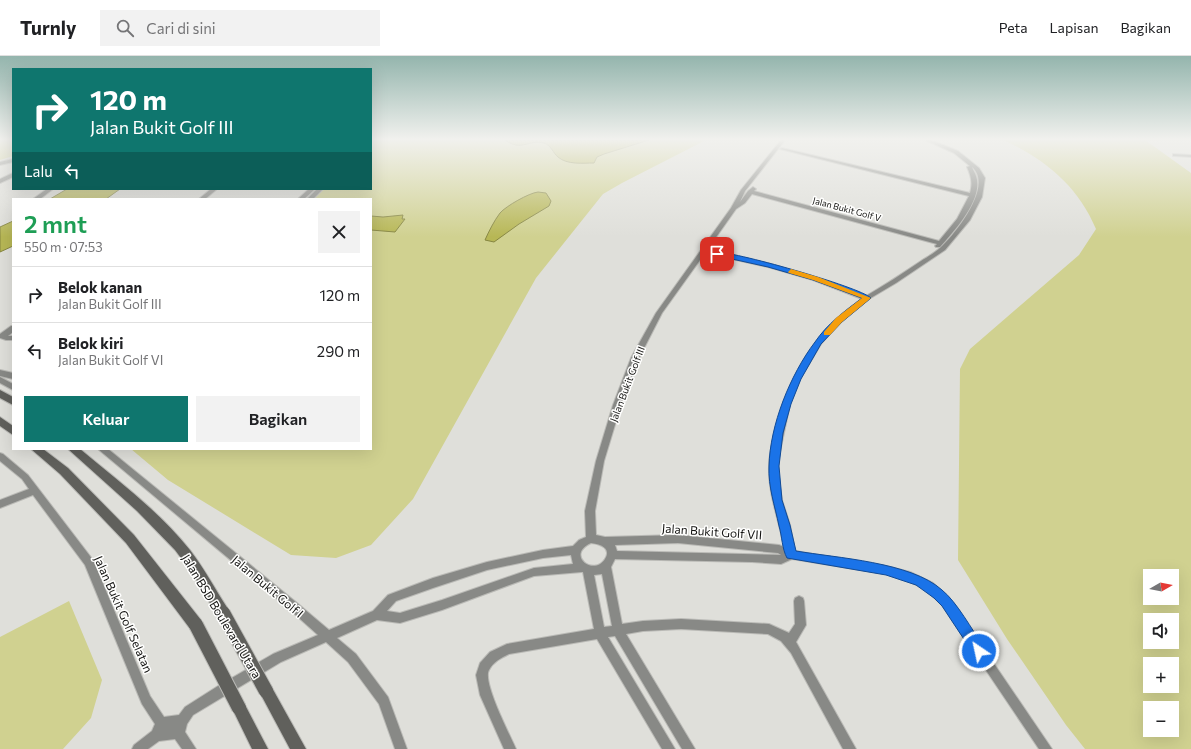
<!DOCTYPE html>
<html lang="id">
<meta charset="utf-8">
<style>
:root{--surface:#fff;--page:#f2f2f2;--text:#202124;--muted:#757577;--line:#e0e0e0;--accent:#0f766e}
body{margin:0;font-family:Commissioner,sans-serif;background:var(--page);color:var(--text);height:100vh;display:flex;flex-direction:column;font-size:15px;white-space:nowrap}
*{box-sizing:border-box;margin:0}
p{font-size:13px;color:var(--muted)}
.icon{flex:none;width:22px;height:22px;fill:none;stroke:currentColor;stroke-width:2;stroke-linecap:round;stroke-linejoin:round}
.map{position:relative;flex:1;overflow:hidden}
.side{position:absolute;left:12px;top:142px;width:360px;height:252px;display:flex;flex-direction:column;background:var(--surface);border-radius:0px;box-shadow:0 4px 16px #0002}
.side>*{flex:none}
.guide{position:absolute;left:12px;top:12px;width:360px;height:122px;border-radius:0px;box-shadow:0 4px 16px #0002;background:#0f766e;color:#fff;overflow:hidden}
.needle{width:26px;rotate:81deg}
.buttons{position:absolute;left:1143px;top:513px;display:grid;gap:8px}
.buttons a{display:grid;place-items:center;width:36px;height:36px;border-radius:0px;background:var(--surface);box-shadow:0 4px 16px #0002;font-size:20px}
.pin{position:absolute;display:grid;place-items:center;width:34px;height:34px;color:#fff;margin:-17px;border-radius:8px;box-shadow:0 2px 6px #0006}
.me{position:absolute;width:44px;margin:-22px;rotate:326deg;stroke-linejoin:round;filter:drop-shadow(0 0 3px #0008)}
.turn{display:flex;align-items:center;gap:14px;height:84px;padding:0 12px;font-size:18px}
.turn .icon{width:52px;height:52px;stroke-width:2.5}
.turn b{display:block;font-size:28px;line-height:34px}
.then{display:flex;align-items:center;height:38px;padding:0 12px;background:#0003;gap:8px;font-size:15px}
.round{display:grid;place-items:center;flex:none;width:42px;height:42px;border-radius:0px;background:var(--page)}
.headline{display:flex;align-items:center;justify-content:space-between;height:68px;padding:0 12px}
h1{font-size:24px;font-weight:600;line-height:30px;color:#1e9e55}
.cta{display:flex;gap:8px;margin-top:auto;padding:8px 12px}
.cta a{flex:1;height:46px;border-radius:0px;background:var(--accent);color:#fff;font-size:16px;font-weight:600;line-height:46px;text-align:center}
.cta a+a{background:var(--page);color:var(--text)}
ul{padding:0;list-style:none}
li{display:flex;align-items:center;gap:12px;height:56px;padding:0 12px;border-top:1px solid var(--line)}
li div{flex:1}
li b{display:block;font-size:15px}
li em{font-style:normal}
header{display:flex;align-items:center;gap:24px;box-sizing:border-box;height:56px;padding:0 20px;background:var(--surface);border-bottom:1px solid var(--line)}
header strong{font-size:19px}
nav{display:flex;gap:22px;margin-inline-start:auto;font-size:14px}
.search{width:280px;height:36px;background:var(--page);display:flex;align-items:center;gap:10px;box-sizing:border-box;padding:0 14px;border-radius:0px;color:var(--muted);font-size:15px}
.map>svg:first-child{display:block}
.green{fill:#d0d190;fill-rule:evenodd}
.water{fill:#b7b755;stroke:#868641}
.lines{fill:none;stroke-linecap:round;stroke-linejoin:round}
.street-casing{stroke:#babab6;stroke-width:2}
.secondary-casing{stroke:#babab6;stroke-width:2}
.street{fill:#888986;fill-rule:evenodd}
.secondary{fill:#60605c;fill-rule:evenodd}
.secondary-bridge-casing{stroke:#babab6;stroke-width:16;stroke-linecap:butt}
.secondary-bridge{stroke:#60605c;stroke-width:14}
.route{fill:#1a73e8;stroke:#114b97}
.slow{fill:#f59e0b}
.labels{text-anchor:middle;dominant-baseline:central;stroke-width:3;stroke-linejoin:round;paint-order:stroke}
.far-street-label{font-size:9px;fill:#131311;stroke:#fffffe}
.street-label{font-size:10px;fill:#131311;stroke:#fffffe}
.near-street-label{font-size:12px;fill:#131311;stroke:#fffffe}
</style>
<header>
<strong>Turnly</strong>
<div class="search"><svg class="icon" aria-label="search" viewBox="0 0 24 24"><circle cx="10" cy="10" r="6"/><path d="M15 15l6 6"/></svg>Cari di sini</div>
<nav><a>Peta</a><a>Lapisan</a><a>Bagikan</a></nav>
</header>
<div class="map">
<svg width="1191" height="693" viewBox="0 0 1191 693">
<rect width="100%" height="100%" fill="#dfdfda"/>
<!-- green -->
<path class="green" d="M 0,84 L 13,84 L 13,100 L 0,104 Z
M 371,84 L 706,84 L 622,127 L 603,138 L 536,222 L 413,443 L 371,489 L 336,502 L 291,499 L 168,424 L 131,393 L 371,393 L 371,143 L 313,143 L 323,133 L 371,133 Z
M 1003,84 L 1145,84 L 1191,117 L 1191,693 L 1085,693 L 1066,669 L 1007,583 L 958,504 L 960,313 L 970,293 L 1079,199 L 1096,173 C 1078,130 1045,103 1003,84 ZM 1150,520 L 1172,520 L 1172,542 L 1150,542 ZM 1150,564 L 1172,564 L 1172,586 L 1150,586 ZM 1150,608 L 1172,608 L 1172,630 L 1150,630 ZM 1150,652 L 1172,652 L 1172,674 L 1150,674 Z
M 69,545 L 102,624 L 91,662 L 63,693 L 0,693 L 0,581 Z"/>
<!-- water -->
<path class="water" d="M 505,84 L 649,84 L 604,98 L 597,101 L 594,107 C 583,107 567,109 558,101 C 553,97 551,89 544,87 C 528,83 522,96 505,84 Z
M 67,133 L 120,133 L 106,143 L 50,143 Z
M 538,136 L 546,137 L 551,145 L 549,150 L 519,168 L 494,186 L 485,184 C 489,175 494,165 500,157 C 506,150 529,137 538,136 Z
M 403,159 L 402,163 L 405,163 L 395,176 L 371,174 L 371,160 L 383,161 Z
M 13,165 L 13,190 L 0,196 L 0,171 Z"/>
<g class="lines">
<defs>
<path id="street" d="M 781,84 L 785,84 L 745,135 L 740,146 L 748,135 L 753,131 L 756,133 L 754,135 L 939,185 L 957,163 L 969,140 L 780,93 L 782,92 L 970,137 C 973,127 971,120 967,111 L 970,110 L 954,97 L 925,84 L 931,84 L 958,95 L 979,112 L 985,122 L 982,141 L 970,164 L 945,194 L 896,227 L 869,243 L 841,265 L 821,288 L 800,323 L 790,348 L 777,410 L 782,444 L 790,469 L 795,495 L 886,510 L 910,516 L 933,527 L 950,543 L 1052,693 L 1039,693 L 942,549 L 925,533 L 908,525 L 886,518 L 792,503 L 781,508 L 752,506 L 615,503 L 611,511 L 622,568 L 643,565 L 681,563 L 769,568 L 789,577 L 795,568 L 794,545 L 795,542 L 799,540 L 803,542 L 804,545 L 806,569 L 796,586 L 856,693 L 843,693 L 791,597 L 781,585 L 768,578 L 681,573 L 643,575 L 626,578 L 695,693 L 682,693 L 615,580 L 608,581 L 675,693 L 662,693 L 597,583 L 509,598 C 501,602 493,606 489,614 C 482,626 510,679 516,693 L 504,693 L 480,639 L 476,619 L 480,607 L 490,596 L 507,588 L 594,573 L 583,516 L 582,516 L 534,520 L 442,554 L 400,567 L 377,564 L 337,582 L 356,598 L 388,641 L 407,693 L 395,693 L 379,648 L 348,606 L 326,586 L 281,606 L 193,659 L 187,668 L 185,676 L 196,693 L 182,693 L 175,683 L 159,685 L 148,693 L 132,693 L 134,689 L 152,675 L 155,668 L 142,648 L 85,509 L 33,439 L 0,452 L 0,444 L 29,433 L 22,423 L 0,405 L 0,397 L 3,398 L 28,419 L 93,504 L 150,640 L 164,661 L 179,659 L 185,651 L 218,630 L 273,598 L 318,579 L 289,553 L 98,393 L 108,393 L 297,547 L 329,574 L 373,555 L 388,539 L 433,522 L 487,506 L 543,494 L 573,490 L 579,484 L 586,481 L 585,455 L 596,405 L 613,349 L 631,302 L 656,257 L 731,152 L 741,134 ZM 972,111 C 994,129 956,177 941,191 C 935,197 927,201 921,205 C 903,217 885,229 866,240 L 817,222 L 771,208 L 707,194 L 736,153 L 745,147 L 752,138 L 937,188 L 935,190 L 936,191 L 940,191 C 954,175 984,143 976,120 C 975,117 973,114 972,111 ZM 705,197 L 768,211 L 813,224 L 862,243 C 853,249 844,256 836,263 C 805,294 787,330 776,371 C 773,383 769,398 769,410 C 768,438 779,464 784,491 L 779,489 L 678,479 L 605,481 L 596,479 L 595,455 L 604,405 L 621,349 L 639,302 L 662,257 ZM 591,487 C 600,488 612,492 605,503 C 594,521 565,499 591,487 ZM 678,487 L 778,497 L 781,499 L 617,495 L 615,489 ZM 571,499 L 573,508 L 534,512 L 442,544 L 400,557 L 387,555 L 396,545 L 433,532 L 487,514 L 543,502 ZM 602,518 L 612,570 L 604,571 L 594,519 Z
M 1173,98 L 1191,99 L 1191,101 L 1175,100 L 1173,100 Z
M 13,103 L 13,106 L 0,109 L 0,106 Z
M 13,117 L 13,121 L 0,127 L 0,123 Z
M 47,133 L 53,133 L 40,143 L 33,143 Z
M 211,133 L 217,133 L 205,143 L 199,143 Z
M 309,133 L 315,133 L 304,143 L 298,143 Z
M 317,133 L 323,133 L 313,143 L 307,143 Z
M 11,270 L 13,270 L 13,276 L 8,280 L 13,280 L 13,284 L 6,284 L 0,282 L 0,278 Z
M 0,314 L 13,317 L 13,323 L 0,320 Z
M 0,321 L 13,328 L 13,334 L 0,327 Z"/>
<path id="secondary" d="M 0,334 L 13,341 L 13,349 L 0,342 Z
M 0,361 L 13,370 L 13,379 L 0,370 Z
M 31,393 L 43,393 L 68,412 L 134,479 L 201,564 L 203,569 L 201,574 L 196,575 L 191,574 L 126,487 L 60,418 Z
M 68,393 L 80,393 C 118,425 159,455 190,494 C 204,512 215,533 228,553 L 230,557 L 228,561 L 223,563 L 218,561 L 193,518 L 175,494 L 137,455 Z
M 266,628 L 271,630 L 306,693 L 290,693 L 259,635 L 261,630 Z
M 239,645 L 244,647 L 268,693 L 252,693 L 232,652 L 234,647 Z"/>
</defs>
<!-- street casing -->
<use href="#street" class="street-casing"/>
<!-- secondary casing -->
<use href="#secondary" class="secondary-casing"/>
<!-- street -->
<use href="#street" class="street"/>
<!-- secondary -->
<use href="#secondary" class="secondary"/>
<defs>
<path id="secondary-bridge" d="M 223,557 L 266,635
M 196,569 L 239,652"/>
</defs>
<!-- secondary-bridge casing -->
<use href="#secondary-bridge" class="secondary-bridge-casing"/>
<!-- secondary-bridge -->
<use href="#secondary-bridge" class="secondary-bridge"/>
</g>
<!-- sky -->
<linearGradient id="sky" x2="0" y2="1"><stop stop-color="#94b5ad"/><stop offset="0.46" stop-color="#f1f1ee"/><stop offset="1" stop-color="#f1f1ee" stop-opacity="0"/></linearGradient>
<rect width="1191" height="181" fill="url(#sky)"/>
<!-- route -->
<path class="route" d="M 714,196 C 730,194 860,231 871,242 L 842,266 L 821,288 L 801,323 L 791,348 L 783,377 L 779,410 L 782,444 L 790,469 L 796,495 C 837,502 911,506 942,534 C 957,546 972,574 984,591 L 986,595 L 984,600 L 979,601 L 975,600 L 942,550 L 934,542 L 916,529 L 886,519 L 787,502 C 782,493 782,480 779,470 C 775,450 768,431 769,410 C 770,369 790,319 815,286 C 827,268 845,255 862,242 L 813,224 L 768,211 L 714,199 Z"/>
<!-- slow -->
<path class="slow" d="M 791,213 L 818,221 L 871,242 L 842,266 L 830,279 L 824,279 L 824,276 L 836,262 L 862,242 L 813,224 L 789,217 L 788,216 Z"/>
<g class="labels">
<!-- far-street labels -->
<g class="far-street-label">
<text transform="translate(847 153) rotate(15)">Jalan Bukit Golf V</text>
</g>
<!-- street labels -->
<g class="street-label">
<text transform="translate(627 328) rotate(-69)">Jalan Bukit Golf III</text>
</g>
<!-- near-street labels -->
<g class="near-street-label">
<text transform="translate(712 475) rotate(4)">Jalan Bukit Golf VII</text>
<text transform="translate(268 530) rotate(40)">Jalan Bukit Golf I</text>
<text transform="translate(124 558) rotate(66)">Jalan Bukit Golf Selatan</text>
<text transform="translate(222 560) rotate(59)">Jalan BSD Boulevard Utara</text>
</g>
</g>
</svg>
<div class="buttons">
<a><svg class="needle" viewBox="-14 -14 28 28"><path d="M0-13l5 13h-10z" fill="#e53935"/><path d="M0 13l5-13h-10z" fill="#757577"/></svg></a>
<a><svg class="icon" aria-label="sound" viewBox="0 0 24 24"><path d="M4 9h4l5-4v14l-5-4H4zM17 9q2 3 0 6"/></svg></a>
<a>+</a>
<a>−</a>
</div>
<div class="pin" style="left:717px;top:198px;background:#d93025"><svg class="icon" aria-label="arrive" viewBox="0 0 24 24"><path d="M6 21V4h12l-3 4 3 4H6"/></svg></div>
<svg class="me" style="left:979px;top:595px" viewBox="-20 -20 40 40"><circle r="17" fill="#1a73e8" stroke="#fff" stroke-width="3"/><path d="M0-11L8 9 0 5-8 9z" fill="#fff"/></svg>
<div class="guide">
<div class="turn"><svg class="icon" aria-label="right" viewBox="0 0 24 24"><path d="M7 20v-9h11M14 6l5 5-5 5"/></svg><div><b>120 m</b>Jalan Bukit Golf III</div></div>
<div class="then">Lalu<svg class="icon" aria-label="left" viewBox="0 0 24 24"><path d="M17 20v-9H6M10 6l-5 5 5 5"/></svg></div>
</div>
<section class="side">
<div class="headline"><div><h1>2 mnt</h1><p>550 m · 07:53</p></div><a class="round"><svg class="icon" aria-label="close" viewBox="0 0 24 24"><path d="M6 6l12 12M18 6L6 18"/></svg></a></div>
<ul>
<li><svg class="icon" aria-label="right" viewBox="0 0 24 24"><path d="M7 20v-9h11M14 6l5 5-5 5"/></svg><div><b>Belok kanan</b><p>Jalan Bukit Golf III</p></div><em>120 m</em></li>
<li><svg class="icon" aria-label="left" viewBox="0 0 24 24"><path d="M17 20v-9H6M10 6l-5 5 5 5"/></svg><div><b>Belok kiri</b><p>Jalan Bukit Golf VI</p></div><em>290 m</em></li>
</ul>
<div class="cta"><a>Keluar</a><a>Bagikan</a></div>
</section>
</div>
